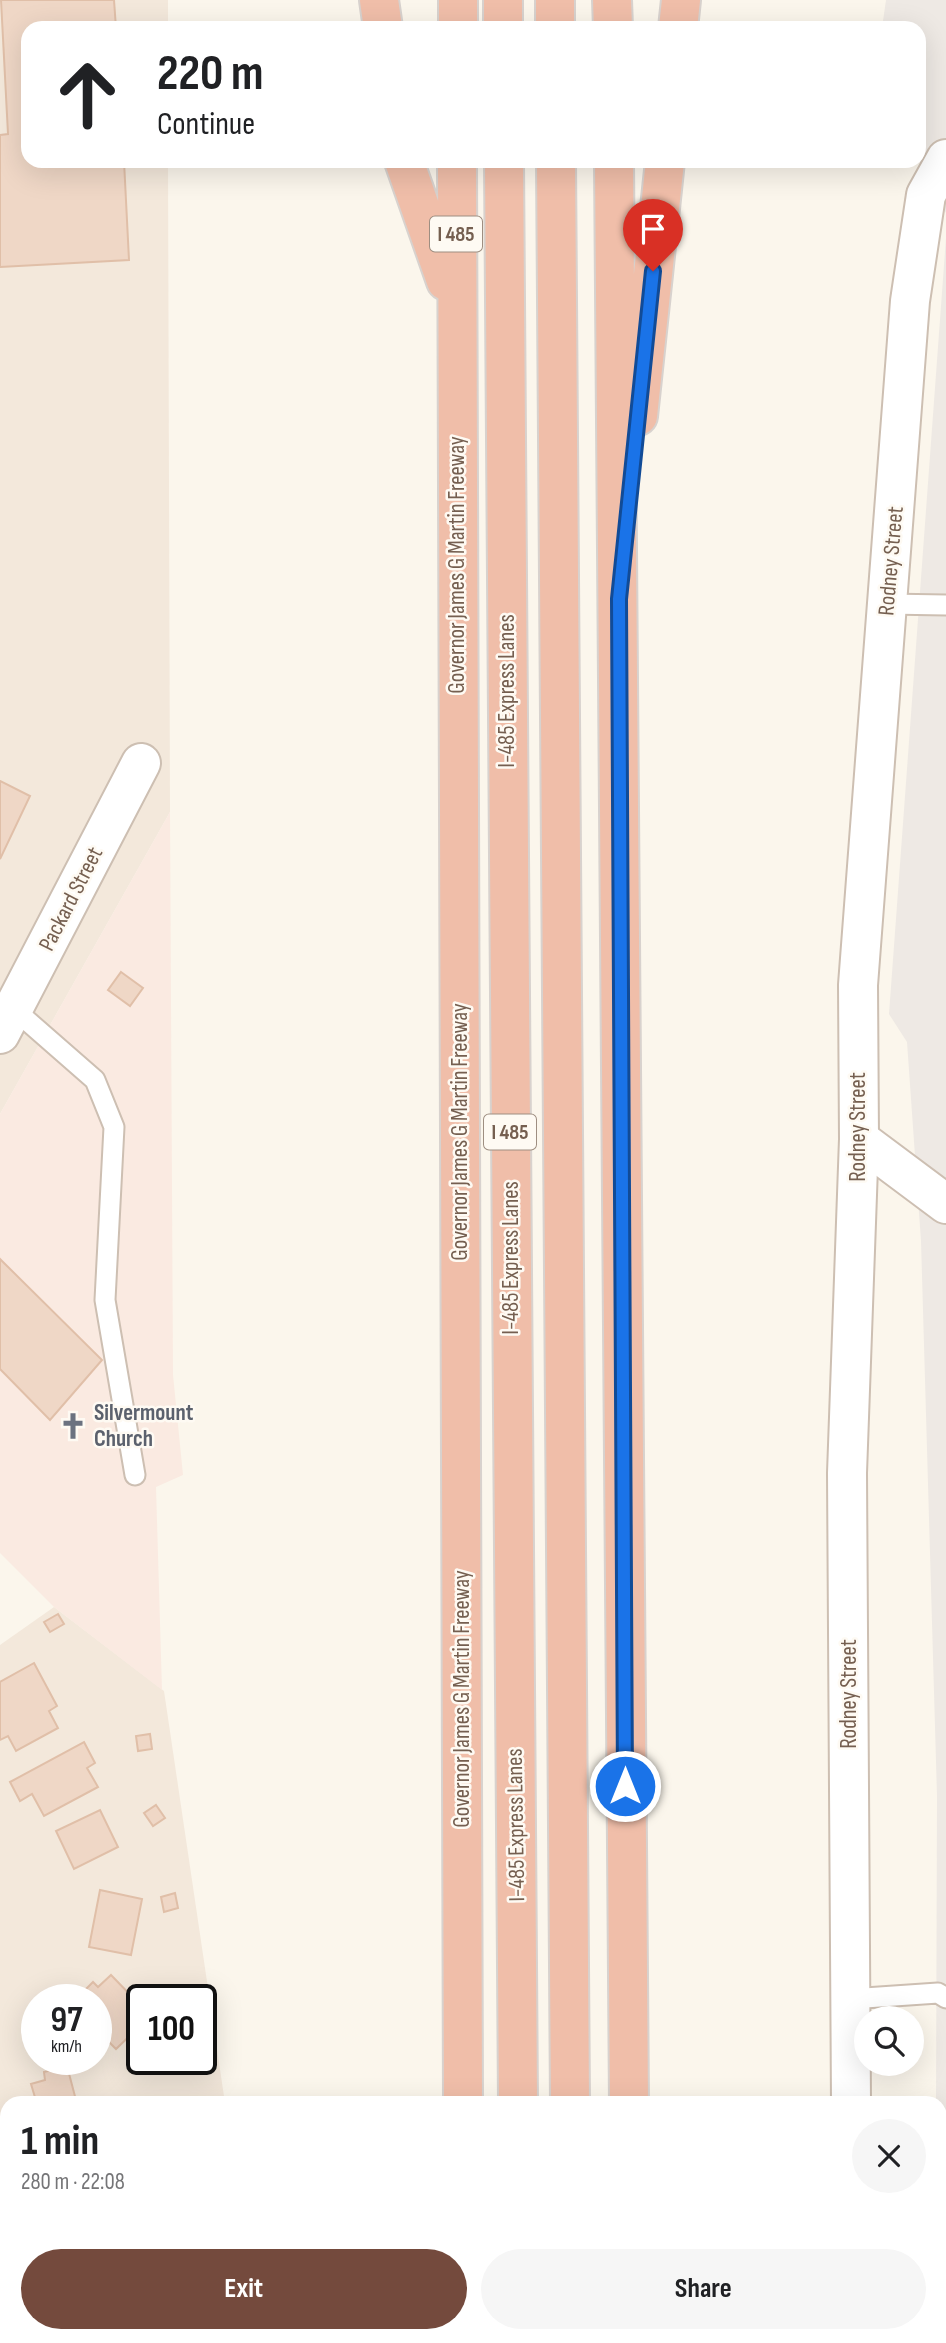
<!DOCTYPE html>
<meta charset="utf-8">
<style>
:root{--surface:#fff;--page:#f6f6f6;--text:#202124;--muted:#757577;--accent:#744a3d}
body{margin:0;font-family:"Sofia Sans Condensed",sans-serif;background:var(--page);color:var(--text);height:100vh;display:flex;flex-direction:column;font-size:26px;white-space:nowrap}
*{box-sizing:border-box;margin:0}
p{font-size:23px;color:var(--muted)}
.icon{flex:none;width:38px;height:38px;fill:none;stroke:currentColor;stroke-width:2;stroke-linecap:round;stroke-linejoin:round}
.map{position:relative;flex:1;overflow:hidden}
.panel{position:absolute;left:0px;top:2096px;width:947px;height:247px;display:flex;flex-direction:column;background:var(--surface);border-radius:21px 21px 0 0;box-shadow:0 7px 28px #0002}
.panel>*{flex:none}
.top-card{position:absolute;left:21px;top:21px;width:905px;height:147px;border-radius:21px;box-shadow:0 7px 28px #0002;background:#fff;color:var(--text);overflow:hidden}
.fabs{position:absolute;left:854px;top:2006px;display:grid;gap:14px}
.fabs a{display:grid;place-items:center;width:70px;height:70px;border-radius:50%;background:var(--surface);box-shadow:0 7px 28px #0002;font-size:35px}
.speed{position:absolute;left:21px;top:1984px;display:flex;gap:14px;font-size:35px;font-weight:700;text-align:center}
.speed>*{display:grid;place-content:center;width:91px;height:91px;border-radius:50%;background:var(--surface);box-shadow:0 7px 28px #0002;line-height:1}
.speed small{font-size:18px;font-weight:400}
.speed .limit{border:4px solid #111;border-radius:10px;background:#fff;color:#111}
.pin{position:absolute;display:grid;place-items:center;width:60px;height:60px;color:#fff;margin:-72px -30px;border-radius:50% 50% 50% 0;rotate:-45deg;box-shadow:0 0 7px #0007}
.pin .icon{rotate:45deg}
.me{position:absolute;width:77px;margin:-38px;rotate:0deg;stroke-linejoin:round;filter:drop-shadow(0 0 5px #0008)}
.turn{display:flex;align-items:center;gap:24px;height:147px;padding:0 21px;font-size:32px}
.turn .icon{width:91px;height:91px;stroke-width:2.5}
.turn b{display:block;font-size:49px;line-height:60px}
.round{display:grid;place-items:center;flex:none;width:74px;height:74px;border-radius:37px;background:var(--page)}
.headline{display:flex;align-items:center;justify-content:space-between;height:119px;padding:0 21px}
h1{font-size:42px;font-weight:700;line-height:52px}
.primary-button{display:flex;gap:14px;margin-top:auto;padding:14px 21px}
.primary-button a{flex:1;height:80px;border-radius:42px;background:var(--accent);color:#fff;font-size:28px;font-weight:700;line-height:80px;text-align:center}
.primary-button a+a{background:var(--page);color:var(--text)}
.map>svg:first-child{display:block}
.residential{fill:#f3e8db;fill-rule:evenodd}
.commercial{fill:#faeae1}
.industrial{fill:#eee9e4}
.building{fill:#efd7c6;stroke:#e0bfa8;stroke-width:2}
.lines{fill:none;stroke-linecap:round;stroke-linejoin:round}
.service-casing{stroke:#cdbfb2;stroke-width:23}
.minor-casing{stroke:#cdbfb2;stroke-width:42}
.tertiary-casing{stroke:#cdbfb2;stroke-width:42}
.motorway-casing{stroke:#d8d2ce;stroke-width:42}
.service{stroke:#fff;stroke-width:19}
.minor{stroke:#fff;stroke-width:38}
.tertiary{stroke:#fff;stroke-width:38}
.motorway{stroke:#f0bea9;stroke-width:38}
.route-casing{stroke:#114b97;stroke-width:18}
.route{stroke:#1a73e8;stroke-width:12}
.labels{text-anchor:middle;dominant-baseline:central;stroke-width:5;stroke-linejoin:round;paint-order:stroke}
.shield{fill:#fefaf3;stroke:#9e8e81;stroke-width:2}
.shield-label{font-size:21px;font-weight:bold;fill:#755f50}
.street-label{font-size:23px;fill:#755f50;stroke:#fefaf3}
.worship-label{font-size:23px;font-weight:bold;fill:#5b616d;stroke:#fefaf3;text-anchor:start}
</style>
<div class="map">
<svg width="946" height="2343" viewBox="0 0 946 2343">
<rect width="100%" height="100%" fill="#fbf6ec"/>
<!-- residential -->
<path class="residential" d="M 0,0 L 168,0 L 168,28 L 28,28 L 28,161 L 168,161 L 170,812 L 0,1114 Z
M 54,1607 L 164,1691 L 225,2103 L 7,2104 L 7,2336 L 259,2336 L 260,2343 L 0,2343 L 0,1645 ZM 37,2000 L 96,2000 L 96,2060 L 37,2060 ZM 142,2000 L 201,2000 L 201,2060 L 142,2060 Z"/>
<!-- commercial -->
<path class="commercial" d="M 170,812 L 173,1375 L 183,1475 L 156,1487 L 162,1690 L 54,1607 L 0,1553 L 0,1114 Z"/>
<!-- industrial -->
<path class="industrial" d="M 886,0 L 946,0 L 946,213 L 919,160 L 919,28 L 882,28 Z
M 946,238 L 946,2316 L 940,2314 L 940,2104 L 936,2103 L 937,1796 L 921,1241 L 907,1042 L 889,1014 Z"/>
<!-- building -->
<path class="building" d="M 1,0 L 114,0 L 116,28 L 28,28 L 28,161 L 124,161 L 129,260 L 0,267 L 0,135 L 8,134 Z
M 0,781 L 30,796 L 0,859 Z
M 121,972 L 143,988 L 130,1006 L 108,990 Z
M 0,1259 L 102,1360 L 50,1420 L 0,1369 Z
M 58,1614 L 64,1624 L 50,1632 L 44,1622 Z
M 34,1663 L 57,1706 L 49,1711 L 58,1728 L 16,1751 L 8,1736 L 0,1740 L 0,1682 Z
M 150,1734 L 152,1749 L 138,1751 L 136,1736 Z
M 84,1742 L 95,1763 L 87,1768 L 98,1787 L 44,1816 L 32,1794 L 20,1801 L 10,1782 Z
M 156,1805 L 165,1818 L 153,1826 L 144,1813 Z
M 100,1810 L 118,1847 L 74,1869 L 56,1831 Z
M 100,1890 L 142,1899 L 131,1955 L 89,1947 Z
M 175,1893 L 178,1908 L 164,1912 L 161,1897 Z
M 111,1975 L 142,2007 L 142,2024 L 116,2049 L 96,2029 L 96,2000 L 83,2000 L 89,1994 L 85,1990 L 93,1982 L 98,1987 Z
M 67,2066 L 77,2104 L 37,2104 L 31,2084 L 45,2080 L 44,2072 Z
M 7,2120 L 7,2161 L 0,2163 L 0,2121 Z"/>
<g class="lines">
<defs>
<path id="service" d="M 887,604 L 946,605
M 15,1010 L 95,1080 L 114,1127 L 105,1300 L 135,1475
M 850,1999 L 938,1993 L 946,1998"/>
<path id="minor" d="M 0,1034 L 141,763
M 851,2104 L 847,1473 L 859,1139 L 858,985 L 910,301 L 926,195 L 946,159
M 852,2336 L 852,2343"/>
<path id="tertiary" d="M 859,1139 L 946,1204"/>
<path id="motorway" d="M 379,0 L 383,28
M 503,0 L 503,28
M 555,0 L 555,28
M 612,0 L 613,28
M 458,28 L 458,0
M 678,28 L 681,0
M 404,161 L 446,281
M 457,161 L 463,2104
M 504,161 L 518,2104
M 556,161 L 570,2104
M 614,161 L 629,2104
M 638,416 L 665,161
M 464,2336 L 464,2343
M 521,2336 L 521,2343
M 573,2336 L 573,2343
M 632,2336 L 633,2343"/>
</defs>
<!-- service casing -->
<use href="#service" class="service-casing"/>
<!-- minor casing -->
<use href="#minor" class="minor-casing"/>
<!-- tertiary casing -->
<use href="#tertiary" class="tertiary-casing"/>
<!-- motorway casing -->
<use href="#motorway" class="motorway-casing"/>
<!-- service -->
<use href="#service" class="service"/>
<!-- minor -->
<use href="#minor" class="minor"/>
<!-- tertiary -->
<use href="#tertiary" class="tertiary"/>
<!-- motorway -->
<use href="#motorway" class="motorway"/>
</g>
<g class="lines">
<defs>
<path id="route" d="M 625,1786 L 619,599 L 653,271"/>
</defs>
<!-- route casing -->
<use href="#route" class="route-casing"/>
<!-- route -->
<use href="#route" class="route"/>
</g>
<!-- icons -->
<defs>
<symbol id="church-bare" viewBox="-9 -9 18 18"><path d="M-1.2-6h2.4v3.5h3.3v2.4h-3.3V6h-2.4V-.1h-3.3v-2.4h3.3Z" fill="#6b7280" stroke="#fefaf3" stroke-width="2.5" paint-order="stroke"/></symbol>
</defs>
<g fill-rule="evenodd">
<use href="#church-bare" x="54" y="1407" width="38" height="38"/>
</g>
<g class="labels">
<!-- shield labels -->
<g class="shield">
<rect x="430" y="216.5" width="52" height="35" rx="5"/>
<rect x="484" y="1114.5" width="52" height="35" rx="5"/>
</g>
<g class="shield-label">
<text x="456" y="234">I 485</text>
<text x="510" y="1132">I 485</text>
</g>
<!-- street labels -->
<g class="street-label">
<text transform="translate(891 561) rotate(-85)">Rodney Street</text>
<text transform="translate(457 565) rotate(-90)">Governor James G Martin Freeway</text>
<text transform="translate(507 691) rotate(-90)">I-485 Express Lanes</text>
<text transform="translate(71 899) rotate(-63)">Packard Street</text>
<text transform="translate(858 1127) rotate(-90)">Rodney Street</text>
<text transform="translate(460 1132) rotate(-90)">Governor James G Martin Freeway</text>
<text transform="translate(511 1258) rotate(-90)">I-485 Express Lanes</text>
<text transform="translate(849 1694) rotate(-90)">Rodney Street</text>
<text transform="translate(462 1699) rotate(-90)">Governor James G Martin Freeway</text>
<text transform="translate(516 1825) rotate(-91)">I-485 Express Lanes</text>
</g>
<!-- worship labels -->
<g class="worship-label">
<text x="94" y="1413">Silvermount<tspan x="94" dy="26">Church</tspan></text>
</g>
</g>
</svg>
<div class="fabs">
<a><svg class="icon" aria-label="search" viewBox="0 0 24 24"><circle cx="10" cy="10" r="6"/><path d="M15 15l6 6"/></svg></a>
</div>
<div class="speed"><div>97<small>km/h</small></div><div class="limit">100</div></div>
<div class="pin" style="left:653px;top:271px;background:#d93025"><svg class="icon" aria-label="arrive" viewBox="0 0 24 24"><path d="M6 21V4h12l-3 4 3 4H6"/></svg></div>
<svg class="me" style="left:625px;top:1786px" viewBox="-20 -20 40 40"><circle r="17" fill="#1a73e8" stroke="#fff" stroke-width="3"/><path d="M0-11L8 9 0 5-8 9z" fill="#fff"/></svg>
<div class="top-card">
<div class="turn"><svg class="icon" aria-label="ahead" viewBox="0 0 24 24"><path d="M12 20V5M6 11l6-6 6 6"/></svg><div><b>220 m</b>Continue</div></div>
</div>
<section class="panel">
<div class="headline"><div><h1>1 min</h1><p>280 m · 22:08</p></div><a class="round"><svg class="icon" aria-label="close" viewBox="0 0 24 24"><path d="M6 6l12 12M18 6L6 18"/></svg></a></div>
<div class="primary-button"><a>Exit</a><a>Share</a></div>
</section>
</div>
